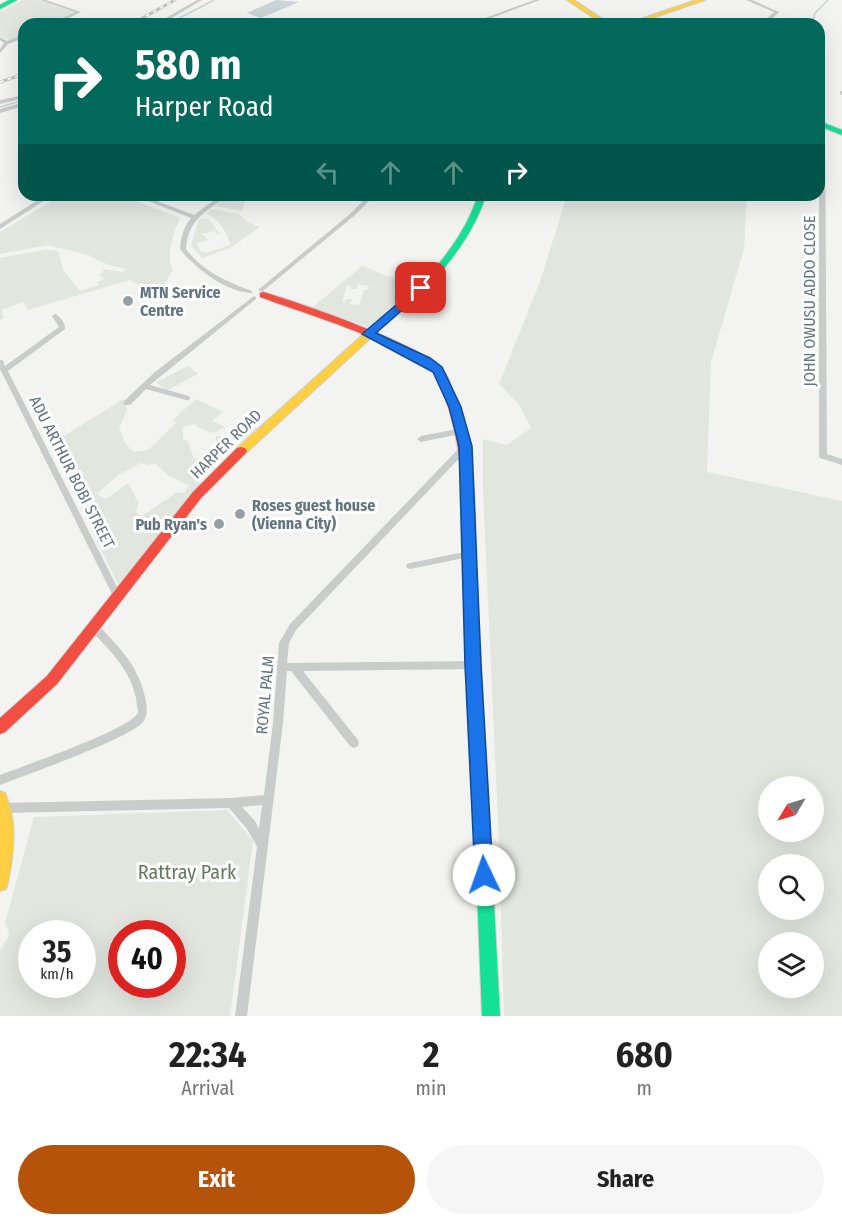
<!DOCTYPE html>
<style>
:root{--surface:#fff;--page:#f6f6f6;--text:#222;--muted:#767676;--accent:#b45309}
body{margin:0;font-family:"Fira Sans Condensed",sans-serif;background:var(--page);color:var(--text);height:100vh;display:flex;flex-direction:column;font-size:22px;white-space:nowrap}
*{box-sizing:border-box;margin:0}
p{font-size:20px;color:var(--muted)}
.icon{flex:none;width:33px;height:33px;fill:none;stroke:currentColor;stroke-width:2;stroke-linecap:round;stroke-linejoin:round}
.map{position:relative;height:1016px;overflow:hidden}
.drawer{display:flex;flex-direction:column;background:var(--surface);flex:1}
.drawer>*{flex:none}
.guide{position:absolute;left:18px;top:18px;width:807px;height:183px;border-radius:18px;box-shadow:0 6px 24px #0002;background:#00695c;color:#fff;overflow:hidden}
.needle{width:39px;rotate:232deg}
.tools{position:absolute;left:758px;top:776px;display:grid;gap:12px}
.tools a{display:grid;place-items:center;width:66px;height:66px;border-radius:50%;background:var(--surface);box-shadow:0 6px 24px #0002;font-size:30px}
.speed{position:absolute;left:18px;top:920px;display:flex;gap:12px;font-size:30px;font-weight:700;text-align:center}
.speed>*{display:grid;place-content:center;width:78px;height:78px;border-radius:50%;background:var(--surface);box-shadow:0 6px 24px #0002;line-height:1}
.speed small{font-size:15px;font-weight:400}
.speed .limit{border:9px solid #d22;background:#fff;color:#111}
.pin{position:absolute;display:grid;place-items:center;width:51px;height:51px;color:#fff;margin:-26px;border-radius:12px;box-shadow:0 3px 9px #0006}
.me{position:absolute;width:66px;margin:-33px;rotate:357deg;stroke-linejoin:round;filter:drop-shadow(0 0 4px #0008)}
.turn{display:flex;align-items:center;gap:21px;height:126px;padding:0 18px;font-size:27px}
.turn .icon{width:78px;height:78px;stroke-width:2.5}
.turn b{display:block;font-size:42px;line-height:51px}
.lanes{display:flex;align-items:center;height:57px;padding:0 18px;background:#0003;justify-content:center;gap:30px;direction:ltr}
.lanes .off{opacity:.35}
.eta{display:flex;justify-content:space-evenly;align-items:center;height:102px;text-align:center}
.eta b{font-size:36px;font-weight:700;line-height:42px}
.cta{display:flex;gap:12px;margin-top:auto;padding:12px 18px}
.cta a{flex:1;height:69px;border-radius:36px;background:var(--accent);color:#fff;font-size:24px;font-weight:700;line-height:69px;text-align:center}
.cta a+a{background:var(--page);color:var(--text)}
.map>svg:first-child{display:block}
.green{fill:#e2e6df;fill-rule:evenodd}
.water{fill:#cbd4d6}
.lines{fill:none;stroke-linecap:round;stroke-linejoin:round}
.stream{stroke:#cbd4d6;stroke-width:1.5}
.fast-casing{stroke:#cfd1d1;stroke-width:2}
.slow-casing{stroke:#cfd1d1;stroke-width:2}
.jam-casing{stroke:#cfd1d1;stroke-width:2}
.street{fill:#cacccc;fill-rule:evenodd}
.fast{fill:#16e098;fill-rule:evenodd}
.slow{fill:#ffcf43;fill-rule:evenodd}
.jam{fill:#f24e42;fill-rule:evenodd}
.rail-casing{stroke:#bfc1c2;stroke-width:3}
.rail{stroke:#fff;stroke-width:1.5;stroke-dasharray:4;stroke-linecap:butt}
.route{fill:#1a73e8;stroke:#114b97;stroke-width:1.5}
.poi-dot{fill:#95a0a9;stroke:#fff;stroke-width:2}
.labels{text-anchor:middle;dominant-baseline:central;stroke-width:6;stroke-linejoin:round;paint-order:stroke}
.poi-label{font-size:16px;font-weight:bold;fill:#627482;stroke:#fff;text-anchor:start}
.street-label{font-size:16px;fill:#627482;stroke:#fff}
.near-park-label{font-size:20px;fill:#667961;stroke:#fff}
</style>
<div class="map">
<svg width="842" height="1016" viewBox="0 0 842 1016">
<rect width="100%" height="100%" fill="#f3f3f1"/>
<!-- green -->
<path class="green" d="M 23,0 L 38,0 L 76,12 L 51,24 L 24,24 L 24,35 L 11,41 L 0,36 L 0,12 Z
M 62,195 L 121,195 L 180,218 C 174,233 165,255 173,270 L 156,296 L 130,280 L 28,310 L 23,302 L 1,310 L 4,318 L 0,320 L 0,258 L 45,250 L 56,250 L 59,253 L 63,270 L 80,291 L 99,285 L 97,282 L 104,279 L 99,274 L 104,272 L 102,269 L 123,272 L 126,269 L 106,264 L 88,255 L 48,245 L 0,254 L 0,232 Z
M 229,195 L 247,195 L 242,211 L 215,206 Z
M 567,195 L 747,195 L 744,249 L 711,362 L 707,472 L 842,501 L 842,1016 L 504,1016 L 499,842 L 483,491 L 483,439 L 507,445 L 531,428 L 520,406 L 499,384 L 541,279 ZM 768,786 L 813,786 L 813,831 L 768,831 ZM 768,864 L 813,864 L 813,909 L 768,909 ZM 768,942 L 813,942 L 813,987 L 768,987 Z
M 211,209 L 239,214 L 247,222 L 260,227 L 230,248 L 202,258 L 191,245 L 199,219 L 208,218 L 220,234 L 216,234 L 214,231 L 202,234 L 208,240 L 197,243 L 200,251 L 206,253 L 230,245 C 229,234 217,217 206,214 Z
M 362,266 L 414,286 L 370,328 L 313,307 ZM 358,284 L 369,286 L 368,290 L 364,290 L 359,305 L 349,304 L 353,299 L 347,299 L 345,302 L 342,302 L 347,286 L 351,286 L 350,289 L 356,289 Z
M 188,366 L 198,374 L 166,391 L 156,382 Z
M 123,399 L 127,410 L 119,428 L 125,443 L 134,452 L 148,450 L 176,423 L 173,420 L 196,399 L 223,412 L 212,421 L 225,427 L 214,433 L 199,428 L 195,424 L 183,427 L 183,439 L 188,441 L 194,459 L 209,455 L 209,449 L 216,445 L 216,436 L 225,436 L 243,420 L 258,427 L 197,480 L 203,483 L 118,584 L 45,434 L 61,438 ZM 141,463 L 148,465 L 155,463 L 168,475 L 189,486 L 184,492 L 176,493 L 141,517 L 136,511 L 139,503 L 128,483 L 106,499 L 97,494 L 118,475 Z
M 227,810 L 253,841 L 230,1016 L 0,1016 C 0,996 0,973 0,953 C 2,940 15,940 5,923 L 34,817 ZM 32,933 L 82,933 L 82,984 L 32,984 ZM 122,933 L 172,933 L 172,984 L 122,984 Z"/>
<!-- water -->
<path class="water" d="M 276,0 L 299,2 L 261,18 L 247,13 Z"/>
<g class="lines">
<!-- stream -->
<path class="stream" d="M 168,24 L 214,0
M 812,24 L 815,13 L 828,0
M 0,107 L 24,100"/>
<defs>
<path id="fast" d="M 9,0 L 17,0 L 0,9 L 0,5 Z
M 819,121 L 842,130 L 842,135 L 819,126 Z
M 478,195 L 486,195 C 476,227 458,252 436,278 L 430,278 L 430,274 C 451,250 468,226 478,195 Z
M 470,562 L 474,563 L 476,567 L 500,1016 L 482,1016 L 464,567 L 466,563 Z"/>
<path id="slow" d="M 567,0 L 574,0 L 610,24 L 603,24 Z
M 696,0 L 705,0 L 635,24 L 626,24 Z
M 433,273 L 436,274 L 436,278 L 245,454 L 237,454 L 235,451 L 237,448 L 430,274 Z
M 0,791 L 5,793 C 18,823 14,852 8,883 L 6,889 L 0,891 Z"/>
<path id="jam" d="M 263,292 C 298,302 423,345 443,370 C 449,377 451,387 455,395 C 477,450 475,509 476,567 L 474,571 L 466,571 L 464,567 C 463,509 465,450 444,395 C 441,388 439,380 435,374 C 413,346 297,311 260,297 L 260,293 Z
M 241,447 L 245,448 L 247,451 L 245,454 L 201,498 L 57,684 L 5,732 L 0,734 L 0,718 L 47,676 L 193,492 L 237,448 Z"/>
</defs>
<!-- fast casing -->
<use href="#fast" class="fast-casing"/>
<!-- slow casing -->
<use href="#slow" class="slow-casing"/>
<!-- jam casing -->
<use href="#jam" class="jam-casing"/>
<!-- street -->
<path class="street" d="M 40,0 L 46,0 L 81,12 L 56,24 L 50,24 L 75,12 Z
M 197,0 L 202,0 L 161,24 L 156,24 Z
M 534,0 L 540,0 L 475,24 L 469,24 Z
M 746,0 L 752,0 L 779,12 L 767,24 L 763,24 L 763,22 L 774,12 Z
M 22,35 L 24,35 L 24,38 L 8,44 L 0,53 L 0,49 L 4,43 L 0,40 L 0,37 L 7,41 Z
M 840,91 L 842,91 L 842,95 L 840,94 Z
M 24,95 L 24,98 L 0,104 L 0,100 Z
M 24,102 L 24,106 L 0,113 L 0,109 Z
M 822,123 L 825,125 L 827,454 L 842,459 L 842,465 L 820,458 L 819,456 L 819,125 Z
M 46,195 L 53,195 L 0,229 L 0,224 Z
M 133,195 L 141,195 L 194,215 L 221,195 L 228,195 C 207,212 188,218 186,249 C 202,271 227,282 252,291 L 252,293 C 228,293 194,268 180,249 C 181,237 183,228 191,218 Z
M 369,195 L 375,195 L 354,216 L 263,291 L 259,291 L 259,289 L 350,214 Z
M 254,296 L 256,297 L 256,299 L 150,385 L 189,396 L 190,398 L 189,400 L 186,400 L 146,389 L 130,405 L 124,405 L 123,403 L 124,401 L 155,372 Z
M 55,314 C 59,315 66,324 65,329 L 8,371 L 121,595 L 120,598 L 117,599 L 114,598 L 0,369 L 0,360 L 3,360 L 5,366 L 59,327 L 52,316 Z
M 462,428 L 466,431 L 465,433 L 421,442 L 417,439 L 421,436 Z
M 466,443 L 469,444 L 470,446 L 469,448 L 296,630 L 289,643 L 287,663 L 473,661 L 476,662 L 478,665 L 476,668 L 473,669 L 303,671 L 358,740 L 359,743 L 358,746 L 354,748 L 350,746 L 291,671 L 287,671 L 283,723 L 247,1016 L 235,1016 L 257,847 L 247,829 L 229,808 L 5,813 L 1,812 L 0,807 L 1,804 L 5,803 L 231,798 L 264,795 L 273,723 L 279,643 L 290,624 L 463,444 ZM 262,805 L 259,829 L 255,821 L 242,807 Z
M 469,551 L 472,552 L 473,554 L 472,556 L 469,557 L 410,569 L 407,568 L 406,566 L 407,564 L 410,563 Z
M 94,623 L 97,624 C 121,649 139,666 146,701 C 147,708 148,715 143,722 C 133,737 23,776 0,785 L 0,775 C 20,767 135,728 138,712 C 138,708 136,702 136,698 C 130,669 110,651 91,630 L 89,627 L 91,624 Z"/>
<!-- fast -->
<use href="#fast" class="fast"/>
<!-- slow -->
<use href="#slow" class="slow"/>
<!-- jam -->
<use href="#jam" class="jam"/>
<defs>
<path id="rail" d="M 132,24 L 175,0
M 0,82 L 24,74"/>
</defs>
<!-- rail casing -->
<use href="#rail" class="rail-casing"/>
<!-- rail -->
<use href="#rail" class="rail"/>
</g>
<!-- route -->
<path class="route" d="M 421,284 L 426,288 L 425,290 L 376,333 L 430,358 L 442,367 L 461,407 L 472,446 L 481,665 L 493,875 L 490,882 L 484,885 L 477,882 L 475,875 L 465,665 L 459,446 L 449,407 L 433,372 L 362,334 Z"/>
<!-- markers -->
<g class="poi-dot">
<circle cx="128" cy="301" r="6"/>
<circle cx="240" cy="514" r="6"/>
<circle cx="219" cy="524" r="6"/>
</g>
<g class="labels">
<!-- poi labels -->
<g class="poi-label">
<text x="140" y="292">MTN Service<tspan x="140" dy="18">Centre</tspan></text>
<text x="252" y="505">Roses guest house<tspan x="252" dy="18">(Vienna City)</tspan></text>
<text x="207" y="524" text-anchor="end">Pub Ryan's</text>
</g>
<!-- street labels -->
<g class="street-label">
<text transform="translate(809 301) rotate(-90)">JOHN OWUSU ADDO CLOSE</text>
<text transform="translate(226 444) rotate(-44)">HARPER ROAD</text>
<text transform="translate(72 472) rotate(63)">ADU ARTHUR BOBI STREET</text>
<text transform="translate(265 695) rotate(-85)">ROYAL PALM</text>
</g>
<!-- near-park labels -->
<g class="near-park-label">
<text x="187" y="872">Rattray Park</text>
</g>
</g>
</svg>
<div class="tools">
<a><svg class="needle" viewBox="-14 -14 28 28"><path d="M0-13l5 13h-10z" fill="#e53935"/><path d="M0 13l5-13h-10z" fill="#767676"/></svg></a>
<a><svg class="icon" aria-label="search" viewBox="0 0 24 24"><circle cx="10" cy="10" r="6"/><path d="M15 15l6 6"/></svg></a>
<a><svg class="icon" aria-label="layers" viewBox="0 0 24 24"><path d="M12 4l9 5-9 5-9-5zM3 14l9 5 9-5"/></svg></a>
</div>
<div class="speed"><div>35<small>km/h</small></div><div class="limit">40</div></div>
<div class="pin" style="left:421px;top:288px;background:#d93025"><svg class="icon" aria-label="arrive" viewBox="0 0 24 24"><path d="M6 21V4h12l-3 4 3 4H6"/></svg></div>
<svg class="me" style="left:484px;top:875px" viewBox="-20 -20 40 40"><circle r="19" fill="#fff"/><path d="M0-13L10 11 0 6-10 11z" fill="#1a73e8"/></svg>
<div class="guide">
<div class="turn"><svg class="icon" aria-label="right" viewBox="0 0 24 24"><path d="M7 20v-9h11M14 6l5 5-5 5"/></svg><div><b>580 m</b>Harper Road</div></div>
<div class="lanes"><svg class="icon off" aria-label="left" viewBox="0 0 24 24"><path d="M17 20v-9H6M10 6l-5 5 5 5"/></svg><svg class="icon off" aria-label="ahead" viewBox="0 0 24 24"><path d="M12 20V5M6 11l6-6 6 6"/></svg><svg class="icon off" aria-label="ahead" viewBox="0 0 24 24"><path d="M12 20V5M6 11l6-6 6 6"/></svg><svg class="icon" aria-label="right" viewBox="0 0 24 24"><path d="M7 20v-9h11M14 6l5 5-5 5"/></svg></div>
</div>
</div>
<section class="drawer">
<div class="eta">
<div><b>22:34</b><p>Arrival</p></div>
<div><b>2</b><p>min</p></div>
<div><b>680</b><p>m</p></div>
</div>
<div class="cta"><a>Exit</a><a>Share</a></div>
</section>
